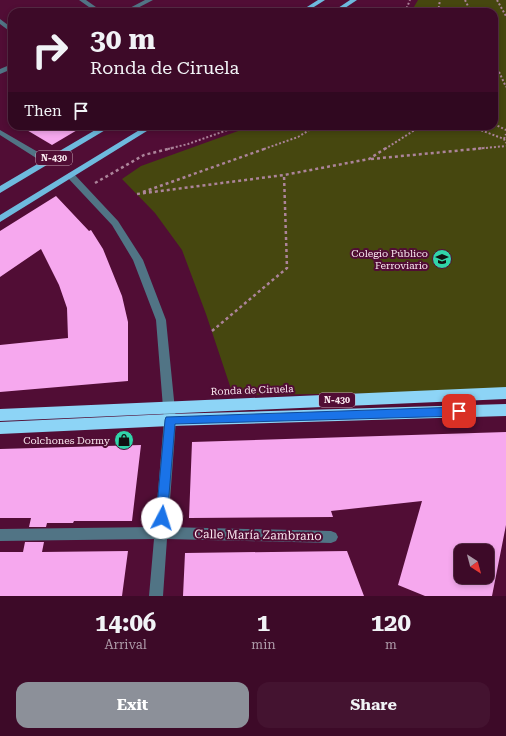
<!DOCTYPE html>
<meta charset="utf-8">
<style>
:root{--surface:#3d0a28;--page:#441330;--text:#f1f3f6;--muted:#ad9aa8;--line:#562b45;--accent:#8c9099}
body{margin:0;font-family:"Roboto Serif",serif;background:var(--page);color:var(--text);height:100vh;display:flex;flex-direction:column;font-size:15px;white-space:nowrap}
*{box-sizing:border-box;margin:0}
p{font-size:13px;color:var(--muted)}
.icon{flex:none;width:22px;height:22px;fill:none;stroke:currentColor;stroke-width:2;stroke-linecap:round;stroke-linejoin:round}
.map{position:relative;height:596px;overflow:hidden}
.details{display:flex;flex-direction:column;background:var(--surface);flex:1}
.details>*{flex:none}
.hud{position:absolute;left:8px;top:8px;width:490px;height:122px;border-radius:12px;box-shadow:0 2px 6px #0003,0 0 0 1px var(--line);background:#3d0a28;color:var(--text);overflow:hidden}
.needle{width:26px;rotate:144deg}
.fabs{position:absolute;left:454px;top:544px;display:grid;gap:8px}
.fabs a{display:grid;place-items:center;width:40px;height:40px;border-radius:8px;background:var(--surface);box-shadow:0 2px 6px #0003,0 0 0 1px var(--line);font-size:20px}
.pin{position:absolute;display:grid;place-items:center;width:34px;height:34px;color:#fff;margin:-17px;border-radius:8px;box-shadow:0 2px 6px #0006}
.me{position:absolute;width:44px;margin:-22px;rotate:5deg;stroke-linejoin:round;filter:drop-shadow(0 0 3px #0008)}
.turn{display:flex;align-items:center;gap:14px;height:84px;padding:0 16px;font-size:18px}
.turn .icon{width:52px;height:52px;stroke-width:2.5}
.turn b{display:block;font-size:28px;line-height:34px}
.then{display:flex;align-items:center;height:38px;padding:0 16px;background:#0003;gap:8px;font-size:15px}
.eta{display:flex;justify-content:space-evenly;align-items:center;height:68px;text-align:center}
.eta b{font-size:24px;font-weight:700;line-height:28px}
.button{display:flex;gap:8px;margin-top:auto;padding:8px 16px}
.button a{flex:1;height:46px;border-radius:12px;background:var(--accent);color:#fff;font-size:16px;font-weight:700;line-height:46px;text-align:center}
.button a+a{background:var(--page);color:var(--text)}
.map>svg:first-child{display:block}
.green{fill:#46470f}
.building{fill:#f6a8ee;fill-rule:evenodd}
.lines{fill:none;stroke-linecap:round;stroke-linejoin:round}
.path-far1{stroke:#ac849a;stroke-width:2;stroke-dasharray:2 2;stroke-linecap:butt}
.path{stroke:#ac849a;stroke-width:2.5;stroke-dasharray:3 3;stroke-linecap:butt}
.street{fill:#517485;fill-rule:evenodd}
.primary{fill:#6ebade;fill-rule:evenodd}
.highway{fill:#8dd4f6;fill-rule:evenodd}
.route{fill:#1a73e8;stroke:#114b97}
.labels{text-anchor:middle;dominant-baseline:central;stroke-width:4;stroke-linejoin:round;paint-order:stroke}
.shield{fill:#510d35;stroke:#c7a7b8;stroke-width:1}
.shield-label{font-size:9px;font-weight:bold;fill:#fae9f0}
.poi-label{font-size:10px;fill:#fae9f0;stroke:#510d35;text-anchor:end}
.street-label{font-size:10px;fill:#fae9f0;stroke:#510d35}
.near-street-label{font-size:12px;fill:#fae9f0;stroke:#510d35}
</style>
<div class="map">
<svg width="506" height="596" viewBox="0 0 506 596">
<rect width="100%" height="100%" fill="#510d35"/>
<!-- green -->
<path class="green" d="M 418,0 L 506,0 L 506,392 L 233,395 L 206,314 L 182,250 L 155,213 L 122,179 L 141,166 L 252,126 L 494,126 L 494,12 L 411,12 Z"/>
<!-- building -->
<path class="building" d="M 20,126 L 84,126 L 52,145 Z
M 56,196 L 89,231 L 91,230 L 103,249 L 122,296 L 128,322 L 128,381 L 0,392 L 0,345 L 68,338 L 67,308 L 59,285 L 41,249 L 0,277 L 0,231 Z
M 506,432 L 506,525 L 492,596 L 425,596 L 398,585 L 422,501 L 331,511 L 333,517 L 189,518 L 192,442 ZM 461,551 L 487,551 L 487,577 L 461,577 Z
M 141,445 L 132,521 L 74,521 L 73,523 L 47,523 L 46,527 L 29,527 L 31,518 L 0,518 L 0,449 Z
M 25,542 L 44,542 L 42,552 L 128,551 L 122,596 L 0,596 L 0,552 L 23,552 Z
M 347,551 L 364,596 L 183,596 L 185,553 Z"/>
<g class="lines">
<!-- path-far1 -->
<path class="path-far1" d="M 465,0 L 471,12
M 497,0 L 506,16
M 405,12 L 410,0
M 438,12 L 440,0
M 494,61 L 506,87
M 494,124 L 506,130
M 470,126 L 504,139 L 506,143
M 504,139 L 506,134
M 168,149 L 188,144 L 239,126
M 264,149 L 298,137 L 316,126
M 385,149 L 421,126
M 474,149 L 506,146"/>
<!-- path -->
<path class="path" d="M 371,159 L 485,148
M 95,183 L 144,155 L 172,148
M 143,192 L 267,148
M 137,194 L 284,175 L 369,159 L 386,148
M 212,331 L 287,268 L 284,175"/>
<!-- street -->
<path class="street" d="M 79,0 L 86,0 L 103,12 L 96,12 Z
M 145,0 L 153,0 L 130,12 L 122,12 Z
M 0,19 L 12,28 L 12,33 L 0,24 Z
M 12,64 L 12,69 L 0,74 L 0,69 Z
M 0,130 L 50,159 L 51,161 L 50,163 L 44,163 L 0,135 Z
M 71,173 L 74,174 L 118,221 L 143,260 L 166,320 L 176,420 L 168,527 L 331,531 L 336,533 L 338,537 L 336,541 L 331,543 L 167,539 L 163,596 L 149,596 L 154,539 L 0,541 L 0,529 L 155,527 L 164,420 L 156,320 L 133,260 L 112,225 L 68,178 L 67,176 L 68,174 Z"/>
<!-- primary -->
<path class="primary" d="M 318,0 L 325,0 L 306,12 L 299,12 Z
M 350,0 L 357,0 L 339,12 L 332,12 Z
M 102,126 L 112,126 L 0,193 L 0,186 Z
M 146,126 L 155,126 L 0,222 L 0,215 Z"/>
<!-- highway -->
<path class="highway" d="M 506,387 L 506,399 L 0,421 L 0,409 Z
M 506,404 L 506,416 L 170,426 L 0,434 L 0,422 L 170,414 Z"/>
</g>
<!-- route -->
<path class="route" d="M 459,407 L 462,408 L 464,411 L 462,414 L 459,416 L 175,424 L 167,518 L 166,522 L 162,523 L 157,522 L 156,518 L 165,420 L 166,417 Z"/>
<!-- icons -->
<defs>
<symbol id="school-disc" viewBox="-11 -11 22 22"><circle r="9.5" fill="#31d4a9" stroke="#510d35"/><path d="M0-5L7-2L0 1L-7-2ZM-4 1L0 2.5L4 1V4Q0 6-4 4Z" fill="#111"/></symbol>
<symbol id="shop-disc" viewBox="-11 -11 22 22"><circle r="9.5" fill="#31d4a9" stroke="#510d35"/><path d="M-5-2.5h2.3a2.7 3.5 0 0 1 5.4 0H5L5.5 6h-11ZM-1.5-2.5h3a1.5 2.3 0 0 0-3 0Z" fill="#111"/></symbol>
</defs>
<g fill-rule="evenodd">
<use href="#school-disc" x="431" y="248" width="22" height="22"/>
<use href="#shop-disc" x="113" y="429" width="22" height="22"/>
</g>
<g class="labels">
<!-- shield labels -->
<g class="shield">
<rect x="36" y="151" width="36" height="14" rx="3"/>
<rect x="319" y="393" width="36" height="14" rx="3"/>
</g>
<g class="shield-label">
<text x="54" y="158">N-430</text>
<text x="337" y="400">N-430</text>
</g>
<!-- poi labels -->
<g class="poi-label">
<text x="428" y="253">Colegio Público<tspan x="428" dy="12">Ferroviario</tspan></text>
<text x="110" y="440">Colchones Dormy</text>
</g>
<!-- street labels -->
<g class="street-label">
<text transform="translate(252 390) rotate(-2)">Ronda de Ciruela</text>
</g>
<!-- near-street labels -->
<g class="near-street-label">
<text transform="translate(258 535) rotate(1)">Calle María Zambrano</text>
</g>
</g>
</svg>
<div class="fabs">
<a><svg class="needle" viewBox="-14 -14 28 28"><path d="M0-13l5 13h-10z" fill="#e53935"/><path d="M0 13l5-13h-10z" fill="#ad9aa8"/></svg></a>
</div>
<div class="pin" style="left:459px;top:411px;background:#d93025"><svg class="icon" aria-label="arrive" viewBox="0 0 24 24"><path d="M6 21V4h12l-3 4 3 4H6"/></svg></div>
<svg class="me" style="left:162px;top:518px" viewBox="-20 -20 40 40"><circle r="19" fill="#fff"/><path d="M0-13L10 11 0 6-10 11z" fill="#1a73e8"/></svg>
<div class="hud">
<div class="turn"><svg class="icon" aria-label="right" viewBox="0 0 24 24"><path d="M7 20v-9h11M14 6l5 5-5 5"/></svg><div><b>30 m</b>Ronda de Ciruela</div></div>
<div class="then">Then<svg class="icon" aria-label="arrive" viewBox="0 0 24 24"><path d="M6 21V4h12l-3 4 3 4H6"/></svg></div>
</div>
</div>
<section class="details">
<div class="eta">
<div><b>14:06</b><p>Arrival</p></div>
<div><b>1</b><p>min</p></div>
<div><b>120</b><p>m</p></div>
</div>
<div class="button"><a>Exit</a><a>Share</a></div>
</section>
